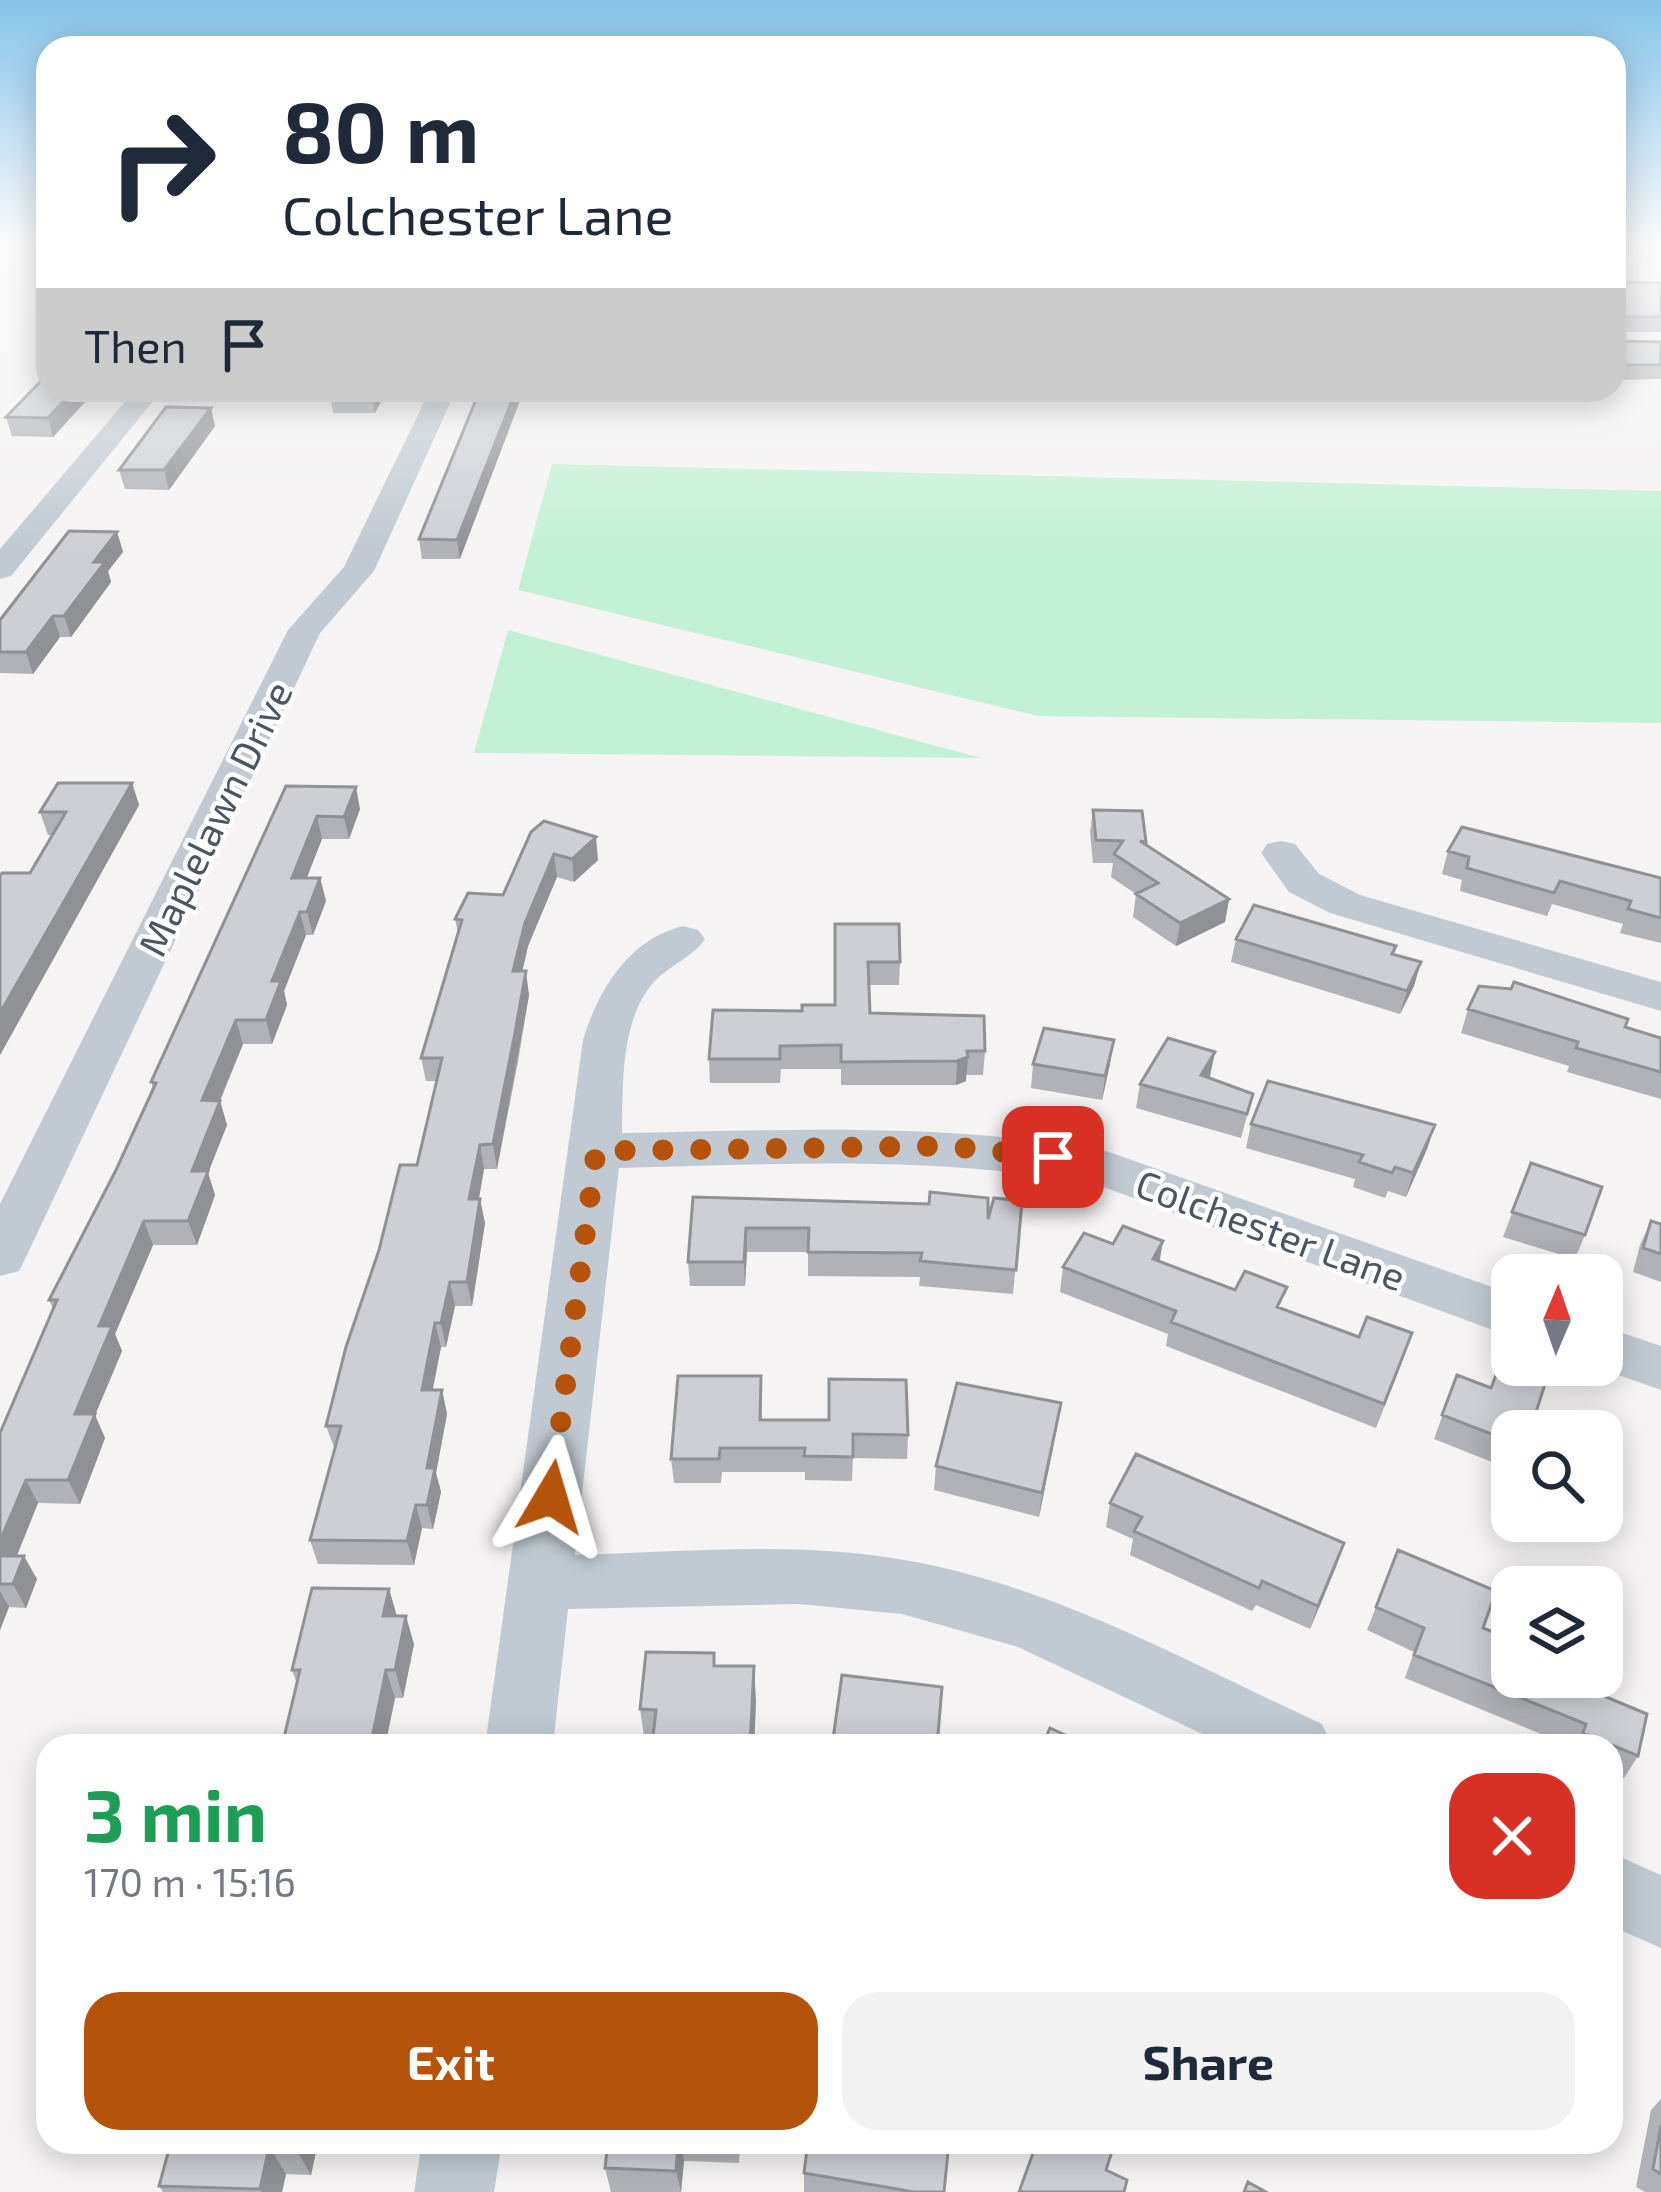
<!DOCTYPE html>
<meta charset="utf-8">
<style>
:root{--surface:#fff;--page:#f2f2f3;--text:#1f2937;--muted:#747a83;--accent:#b45309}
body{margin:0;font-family:"Exo 2",sans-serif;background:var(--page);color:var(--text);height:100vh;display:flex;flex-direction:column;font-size:45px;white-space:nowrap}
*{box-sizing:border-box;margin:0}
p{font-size:39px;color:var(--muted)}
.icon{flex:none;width:66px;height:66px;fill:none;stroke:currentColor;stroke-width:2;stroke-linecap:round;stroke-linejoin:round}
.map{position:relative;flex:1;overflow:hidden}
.panel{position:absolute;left:36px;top:1734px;width:1587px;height:420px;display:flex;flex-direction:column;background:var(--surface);border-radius:36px;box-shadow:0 6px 30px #0003}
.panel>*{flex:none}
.hud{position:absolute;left:36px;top:36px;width:1590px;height:366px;border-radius:36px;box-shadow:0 6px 30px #0003;background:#fff;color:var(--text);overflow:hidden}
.needle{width:78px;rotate:2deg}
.buttons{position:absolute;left:1491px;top:1254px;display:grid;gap:24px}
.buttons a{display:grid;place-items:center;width:132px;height:132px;border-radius:24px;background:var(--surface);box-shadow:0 6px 30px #0003;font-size:60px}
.pin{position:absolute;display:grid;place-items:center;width:102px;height:102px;color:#fff;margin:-51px;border-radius:24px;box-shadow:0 6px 18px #0006}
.me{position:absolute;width:132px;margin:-66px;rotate:7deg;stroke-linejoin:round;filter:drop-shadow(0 0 9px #0008)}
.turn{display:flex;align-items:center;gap:42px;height:252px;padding:0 48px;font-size:54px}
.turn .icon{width:156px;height:156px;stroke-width:2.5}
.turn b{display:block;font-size:84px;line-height:102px}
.then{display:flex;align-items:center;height:114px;padding:0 48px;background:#0003;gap:24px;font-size:45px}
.round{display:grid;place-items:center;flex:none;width:126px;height:126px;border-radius:36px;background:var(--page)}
.headline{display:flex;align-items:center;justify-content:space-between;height:204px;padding:0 48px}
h1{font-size:72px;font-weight:700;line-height:90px;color:#1e9e55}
.action{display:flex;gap:24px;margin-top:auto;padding:24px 48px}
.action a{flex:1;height:138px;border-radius:36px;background:var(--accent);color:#fff;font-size:48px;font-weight:700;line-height:138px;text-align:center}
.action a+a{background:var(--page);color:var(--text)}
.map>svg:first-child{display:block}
.green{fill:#c3f1d5}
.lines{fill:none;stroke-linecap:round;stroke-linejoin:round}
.minor{fill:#c1cad2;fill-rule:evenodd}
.wall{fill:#b0b2b7}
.shaded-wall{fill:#909195}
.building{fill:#cdcfd5;stroke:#909195;stroke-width:3}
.route{stroke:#b45309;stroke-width:21;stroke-dasharray:0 37.8}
.labels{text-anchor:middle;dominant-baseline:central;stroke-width:9;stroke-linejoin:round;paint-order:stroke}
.street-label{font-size:39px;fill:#4a5661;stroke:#fff}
</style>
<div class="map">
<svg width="1661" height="2192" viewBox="0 0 1661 2192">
<rect width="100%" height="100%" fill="#f5f3f3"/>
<!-- green -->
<path class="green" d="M 552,464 L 1661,491 L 1661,723 L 1038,716 L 518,590 Z
M 508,630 L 981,758 L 474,753 Z"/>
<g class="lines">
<!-- minor -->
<path class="minor" d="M 135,390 L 162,390 L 11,576 L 0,579 L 0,549 Z
M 430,390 L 456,390 L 374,571 L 320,633 L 26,1257 L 19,1271 L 0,1276 L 0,1204 L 288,630 L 344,567 Z
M 1281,841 L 1295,844 L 1319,874 L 1360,895 L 1661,982 L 1661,1011 L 1330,913 L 1289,892 L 1261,853 L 1267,844 Z
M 683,926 L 698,930 L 705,939 C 692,958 668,966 653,983 C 620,1021 623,1086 622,1133 C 785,1130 945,1122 1106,1151 L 1512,1294 L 1512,1337 L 1098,1185 C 939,1155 780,1164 619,1168 L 575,1555 C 684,1552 796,1541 904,1560 C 1052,1585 1187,1662 1322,1724 L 1332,1746 L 1228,1746 L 1018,1647 L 902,1614 L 799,1604 L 568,1609 L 553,1746 L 485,1746 L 583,1040 C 598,990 629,939 683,926 Z
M 1602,1326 L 1661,1346 L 1661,1390 L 1590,1365 L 1602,1365 Z
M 1611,1853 L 1661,1875 L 1661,1948 L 1611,1926 Z
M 422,2142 L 502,2142 L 494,2192 L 414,2192 Z"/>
</g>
<!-- wall -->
<path class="wall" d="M 1614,282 L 1661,283 L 1661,332 L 1614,332 L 1615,341 L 1661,342 L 1661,379 L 1614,380 Z
M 48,390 L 96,390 L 53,437 L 12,436 L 6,417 Z
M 387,390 L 375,413 L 333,413 L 330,395 Z
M 480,390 L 460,559 L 422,559 L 419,539 Z
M 215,426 L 169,490 L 125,489 L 119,470 Z
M 117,532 L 123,552 L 108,571 L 111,582 L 71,637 L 60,637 L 33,674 L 0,673 L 0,620 Z
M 132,783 L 139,805 L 0,1055 L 30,873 L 52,835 L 48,835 L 40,812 Z
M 286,786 L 360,809 L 349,839 L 322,839 L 307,878 L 320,878 L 326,901 L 313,935 L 306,935 L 284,991 L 287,1005 L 272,1044 L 243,1044 L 220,1101 L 227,1125 L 208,1173 L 215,1195 L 197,1245 L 153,1245 L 115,1334 L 122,1351 L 95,1415 L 105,1438 L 80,1504 L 38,1503 L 17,1556 L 37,1579 L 26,1608 L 9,1607 L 0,1630 L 0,1434 L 53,1308 L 49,1300 L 116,1170 L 153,1088 L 151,1082 Z
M 1093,810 L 1146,842 L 1145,845 L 1229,899 L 1225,922 L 1176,946 L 1133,917 L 1136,894 L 1111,877 L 1113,863 L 1093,863 L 1090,832 Z
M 531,832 L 598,860 L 574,882 L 557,877 L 528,946 L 522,971 L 529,995 L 518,1062 L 497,1169 L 484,1169 L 479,1199 L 485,1223 L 472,1306 L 455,1306 L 446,1347 L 441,1347 L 432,1390 L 442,1390 L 447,1414 L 436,1473 L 441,1492 L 433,1529 L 422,1528 L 414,1565 L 318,1564 L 310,1540 L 335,1450 L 326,1426 L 417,1165 L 436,1081 L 426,1081 L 421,1058 L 458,933 L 455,919 L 503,895 Z
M 1448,851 L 1661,878 L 1661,943 L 1620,933 L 1623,924 L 1552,904 L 1547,916 L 1460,891 L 1462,880 L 1442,874 Z
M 835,924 L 900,962 L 899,985 L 869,985 L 870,1013 L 985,1051 L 983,1075 L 966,1075 L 966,1081 L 956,1085 L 841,1085 L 841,1069 L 781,1069 L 780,1083 L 710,1083 L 709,1059 L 802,1011 L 835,1005 Z
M 1236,939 L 1414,986 L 1400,1014 L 1231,962 Z
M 1468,1009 L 1625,1027 L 1661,1038 L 1661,1099 L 1567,1072 L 1569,1066 L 1461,1033 Z
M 1215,1052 L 1209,1078 L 1253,1094 L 1241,1138 L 1136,1108 L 1140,1084 Z
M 1033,1064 L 1110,1064 L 1102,1100 L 1031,1088 Z
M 1251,1124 L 1435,1125 L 1427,1149 L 1406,1197 L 1388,1191 L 1385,1198 L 1353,1187 L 1355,1179 L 1246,1148 Z
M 1531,1163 L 1585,1235 L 1575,1259 L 1503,1237 Z
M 693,1197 L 988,1219 L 1022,1201 L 1013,1294 L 919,1286 L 920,1277 L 808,1276 L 808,1252 L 747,1252 L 745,1286 L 690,1286 L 688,1262 Z
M 1651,1221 L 1661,1224 L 1661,1282 L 1633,1272 L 1640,1245 Z
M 1160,1262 L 1404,1357 L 1376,1428 L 1166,1346 L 1168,1334 L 1060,1292 L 1063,1267 Z
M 1457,1375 L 1491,1388 L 1512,1431 L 1512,1470 L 1434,1439 Z
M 761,1376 L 762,1420 L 908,1435 L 907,1459 L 853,1458 L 852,1481 L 805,1480 L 805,1472 L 722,1472 L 721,1483 L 674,1483 L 671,1459 Z
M 1061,1403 L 1039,1517 L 934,1490 L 936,1466 Z
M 1110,1503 L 1344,1543 L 1310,1629 L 1256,1605 L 1252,1611 L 1130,1555 L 1133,1539 L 1106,1527 Z
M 389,1589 L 397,1616 L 414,1644 L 403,1698 L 395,1698 L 385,1746 L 282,1746 L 297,1684 L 292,1670 Z
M 1376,1607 L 1483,1628 L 1599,1694 L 1638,1756 L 1624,1778 L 1611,1773 L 1611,1746 L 1570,1746 L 1405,1678 L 1414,1652 L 1367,1630 Z
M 715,1666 L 756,1701 L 754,1746 L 652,1746 L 652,1743 L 645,1743 L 640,1709 Z
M 1661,2099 L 1661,2192 L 1645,2192 L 1636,2187 L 1651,2110 Z
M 171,2142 L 318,2142 L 311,2175 L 286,2174 L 282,2192 L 163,2192 L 159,2186 Z
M 608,2142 L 740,2142 L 739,2163 L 684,2161 L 681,2192 L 611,2192 L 605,2168 Z
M 804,2173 L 944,2192 L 804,2192 Z"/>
<!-- shaded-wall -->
<path class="shaded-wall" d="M 74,390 L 96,390 L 53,437 L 48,418 Z
M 374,390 L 387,390 L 375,413 L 372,395 Z
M 516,390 L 524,390 L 460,559 L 457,540 Z
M 211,408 L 215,426 L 169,490 L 164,470 Z
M 117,532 L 123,552 L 108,571 L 111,582 L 71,637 L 64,616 L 94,562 Z
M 53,616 L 60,637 L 33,674 L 26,652 Z
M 132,783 L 139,805 L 0,1055 L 0,1013 Z
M 356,787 L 360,809 L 349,839 L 344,817 Z
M 317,816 L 322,839 L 297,901 L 292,878 Z
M 596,837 L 598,860 L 574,882 L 572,859 Z
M 554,854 L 557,877 L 528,946 L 517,995 L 513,971 L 525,923 Z
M 320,878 L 326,901 L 313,935 L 307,912 Z
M 1229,899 L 1225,922 L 1176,946 L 1180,923 Z
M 300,912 L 306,935 L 284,991 L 287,1005 L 272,1044 L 266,1020 L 272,981 Z
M 1421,962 L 1414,986 L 1400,1014 L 1407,991 Z
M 526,971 L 529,995 L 497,1169 L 493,1144 Z
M 236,1020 L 243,1044 L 210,1124 L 202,1100 Z
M 1114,1040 L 1110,1064 L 1102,1100 L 1105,1076 Z
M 1215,1052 L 1210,1076 L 1196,1099 L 1201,1075 Z
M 968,1057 L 966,1081 L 956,1085 L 957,1061 Z
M 220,1101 L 227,1125 L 208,1173 L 215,1195 L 197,1245 L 188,1221 L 192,1171 Z
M 1435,1125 L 1427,1149 L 1406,1197 L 1413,1173 Z
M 480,1145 L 484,1169 L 474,1224 L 469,1199 Z
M 480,1199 L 485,1223 L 472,1306 L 467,1282 Z
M 144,1221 L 153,1245 L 115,1334 L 122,1351 L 95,1415 L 105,1438 L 80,1504 L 68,1480 L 75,1414 L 99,1326 Z
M 746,1228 L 747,1252 L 745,1286 L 744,1262 Z
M 1163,1241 L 1159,1265 L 1153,1259 Z
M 450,1282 L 455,1306 L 446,1347 L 441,1323 Z
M 435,1323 L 441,1347 L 428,1414 L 422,1390 Z
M 442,1390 L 447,1414 L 436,1473 L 441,1492 L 433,1529 L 427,1505 L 427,1468 Z
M 1061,1403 L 1057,1428 L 1039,1517 L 1042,1493 Z
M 26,1480 L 38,1503 L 7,1579 L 0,1566 L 0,1541 Z
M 416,1505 L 422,1528 L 414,1565 L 407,1541 Z
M 1344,1543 L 1336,1567 L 1310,1629 L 1318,1606 Z
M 24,1556 L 37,1579 L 26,1608 L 13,1584 Z
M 389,1589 L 397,1617 L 383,1616 Z
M 0,1591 L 9,1607 L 0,1630 Z
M 406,1616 L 414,1644 L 403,1698 L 395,1670 Z
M 754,1666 L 756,1701 L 754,1746 L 750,1746 Z
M 386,1670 L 395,1698 L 385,1746 L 372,1746 Z
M 296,2142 L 318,2142 L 311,2175 L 295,2148 Z
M 678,2142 L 681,2142 L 684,2161 L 681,2192 L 676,2171 Z
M 269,2147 L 286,2174 L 282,2192 L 262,2192 L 260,2189 Z"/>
<!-- building -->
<path class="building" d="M 1614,282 L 1661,283 L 1661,317 L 1618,317 L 1614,321 Z
M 1614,327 L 1615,341 L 1661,342 L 1661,365 L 1614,365 Z
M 48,374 L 48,390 L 74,390 L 48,418 L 6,417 Z
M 333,390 L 374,390 L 372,395 L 330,395 Z
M 480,390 L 516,390 L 457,540 L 419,539 Z
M 166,407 L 211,408 L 164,470 L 119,470 Z
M 69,531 L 117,532 L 94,562 L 105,562 L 64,616 L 53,616 L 26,652 L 0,652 L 0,620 Z
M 58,783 L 132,783 L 0,1013 L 0,876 L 2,873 L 30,873 L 66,812 L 40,812 Z
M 286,786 L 356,787 L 344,817 L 317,816 L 292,878 L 320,878 L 307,912 L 300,912 L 272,981 L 281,981 L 266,1020 L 236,1020 L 202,1100 L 220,1101 L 192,1171 L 208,1171 L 188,1221 L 144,1221 L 99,1326 L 112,1326 L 75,1414 L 95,1414 L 68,1480 L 26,1480 L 0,1541 L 0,1433 L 57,1300 L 49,1300 L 116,1170 L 156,1083 L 151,1082 Z
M 1093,810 L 1142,811 L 1146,842 L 1140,841 L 1229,899 L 1180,923 L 1136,894 L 1158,883 L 1114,854 L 1123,841 L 1096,840 Z
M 544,821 L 596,837 L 572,859 L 554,854 L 525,923 L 513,971 L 526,971 L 514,1038 L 493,1144 L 480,1145 L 469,1199 L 480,1199 L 467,1282 L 450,1282 L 441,1323 L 435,1323 L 422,1390 L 442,1390 L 427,1468 L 435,1468 L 427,1505 L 416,1505 L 407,1541 L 310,1540 L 341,1426 L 326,1426 L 346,1347 L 379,1250 L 400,1165 L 417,1165 L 442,1058 L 421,1058 L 462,920 L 455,919 L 468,893 L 503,895 L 531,832 Z
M 1462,827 L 1661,878 L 1661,918 L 1628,909 L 1631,901 L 1560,881 L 1554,893 L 1467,868 L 1469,857 L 1448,851 Z
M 1254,905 L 1396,946 L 1392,954 L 1421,962 L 1407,991 L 1236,939 Z
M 835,924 L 899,924 L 900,962 L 868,962 L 870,1013 L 984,1016 L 985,1051 L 967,1051 L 968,1057 L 957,1061 L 841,1062 L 841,1045 L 780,1046 L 780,1059 L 709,1059 L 713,1010 L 802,1011 L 802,1005 L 835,1005 Z
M 1514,982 L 1628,1019 L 1625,1027 L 1661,1038 L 1661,1072 L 1576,1048 L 1578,1042 L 1468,1009 L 1479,986 L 1511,989 Z
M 1044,1028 L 1114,1040 L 1105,1076 L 1033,1064 Z
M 1168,1038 L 1215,1052 L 1201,1075 L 1253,1094 L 1247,1114 L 1140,1084 Z
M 1268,1081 L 1435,1125 L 1413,1173 L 1395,1167 L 1392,1173 L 1359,1162 L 1363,1155 L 1251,1124 Z
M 1531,1163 L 1602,1187 L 1585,1235 L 1512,1212 Z
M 930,1192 L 988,1198 L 988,1219 L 994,1198 L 1022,1201 L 1016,1270 L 920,1261 L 922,1253 L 808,1252 L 809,1228 L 746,1228 L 744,1262 L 688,1262 L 693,1197 L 929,1204 Z
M 1651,1221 L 1661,1224 L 1661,1254 L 1643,1248 Z
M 1123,1226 L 1163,1241 L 1153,1259 L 1235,1290 L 1245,1271 L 1287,1287 L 1277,1307 L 1359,1337 L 1367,1317 L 1412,1333 L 1384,1404 L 1171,1322 L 1176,1311 L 1063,1267 L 1084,1233 L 1113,1244 Z
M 1499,1367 L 1545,1384 L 1530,1431 L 1512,1431 L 1512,1442 L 1442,1415 L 1457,1375 L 1491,1388 Z
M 678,1376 L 761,1376 L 760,1420 L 829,1420 L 829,1379 L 906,1380 L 908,1435 L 853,1434 L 853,1457 L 804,1456 L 805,1448 L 720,1448 L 719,1459 L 671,1459 Z
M 957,1383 L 1061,1403 L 1042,1493 L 936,1466 Z
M 1136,1454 L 1344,1543 L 1318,1606 L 1262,1581 L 1259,1588 L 1134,1531 L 1142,1517 L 1110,1503 Z
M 1398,1550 L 1496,1591 L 1483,1628 L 1512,1640 L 1512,1677 L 1599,1677 L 1602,1678 L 1599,1694 L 1647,1714 L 1638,1756 L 1583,1733 L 1586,1724 L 1414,1655 L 1424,1628 L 1376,1607 Z
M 0,1556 L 24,1556 L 13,1584 L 0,1584 Z
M 312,1588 L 389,1589 L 383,1616 L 406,1616 L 395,1670 L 386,1670 L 371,1743 L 383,1744 L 382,1746 L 282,1746 L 300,1670 L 292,1670 Z
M 646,1652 L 714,1653 L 714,1666 L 754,1666 L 750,1746 L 652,1746 L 656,1710 L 640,1709 Z
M 842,1675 L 942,1687 L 937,1746 L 832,1746 Z
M 1050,1728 L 1089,1746 L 1042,1746 Z
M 1661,2125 L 1661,2174 L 1653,2169 Z
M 171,2142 L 296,2142 L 295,2148 L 269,2147 L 260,2189 L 159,2186 Z
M 608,2142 L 678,2142 L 676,2171 L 605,2168 Z
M 808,2142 L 949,2142 L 944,2192 L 914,2192 L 804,2173 Z
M 1037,2142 L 1115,2142 L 1106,2170 L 1127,2180 L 1124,2192 L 1019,2192 Z
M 1248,2182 L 1266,2192 L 1244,2192 Z"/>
<!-- sky -->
<linearGradient id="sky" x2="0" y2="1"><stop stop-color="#85c3ea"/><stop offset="0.44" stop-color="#fafafa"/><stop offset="1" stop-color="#fafafa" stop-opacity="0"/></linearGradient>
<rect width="1661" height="550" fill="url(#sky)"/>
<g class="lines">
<!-- route -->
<path class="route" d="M 551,1497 L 596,1151 L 946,1146 L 1053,1157"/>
</g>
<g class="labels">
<!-- street labels -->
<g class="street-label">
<text transform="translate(214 818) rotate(-64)">Maplelawn Drive</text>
<text transform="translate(1271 1229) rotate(20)">Colchester Lane</text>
</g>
</g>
</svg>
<div class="buttons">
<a><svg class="needle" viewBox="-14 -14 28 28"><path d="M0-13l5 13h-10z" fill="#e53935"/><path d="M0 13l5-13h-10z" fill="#747a83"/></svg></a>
<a><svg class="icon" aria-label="search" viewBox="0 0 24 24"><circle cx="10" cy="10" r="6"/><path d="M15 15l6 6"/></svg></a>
<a><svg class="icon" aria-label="layers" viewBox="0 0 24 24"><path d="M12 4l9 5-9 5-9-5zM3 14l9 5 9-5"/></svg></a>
</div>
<div class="pin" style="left:1053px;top:1157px;background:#d93025"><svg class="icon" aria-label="arrive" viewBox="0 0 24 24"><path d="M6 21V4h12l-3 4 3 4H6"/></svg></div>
<svg class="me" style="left:551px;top:1497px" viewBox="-20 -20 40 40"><path d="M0-17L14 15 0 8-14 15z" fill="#b45309" stroke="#fff" stroke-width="4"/></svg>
<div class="hud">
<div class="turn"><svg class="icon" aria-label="right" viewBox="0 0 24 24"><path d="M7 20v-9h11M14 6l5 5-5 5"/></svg><div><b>80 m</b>Colchester Lane</div></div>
<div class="then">Then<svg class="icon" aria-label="arrive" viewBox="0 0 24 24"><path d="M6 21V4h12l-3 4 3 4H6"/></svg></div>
</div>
<section class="panel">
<div class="headline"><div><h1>3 min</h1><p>170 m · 15:16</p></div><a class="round" style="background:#d93025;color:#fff"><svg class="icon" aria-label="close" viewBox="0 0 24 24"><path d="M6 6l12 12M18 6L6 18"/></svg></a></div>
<div class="action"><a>Exit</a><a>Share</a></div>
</section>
</div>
